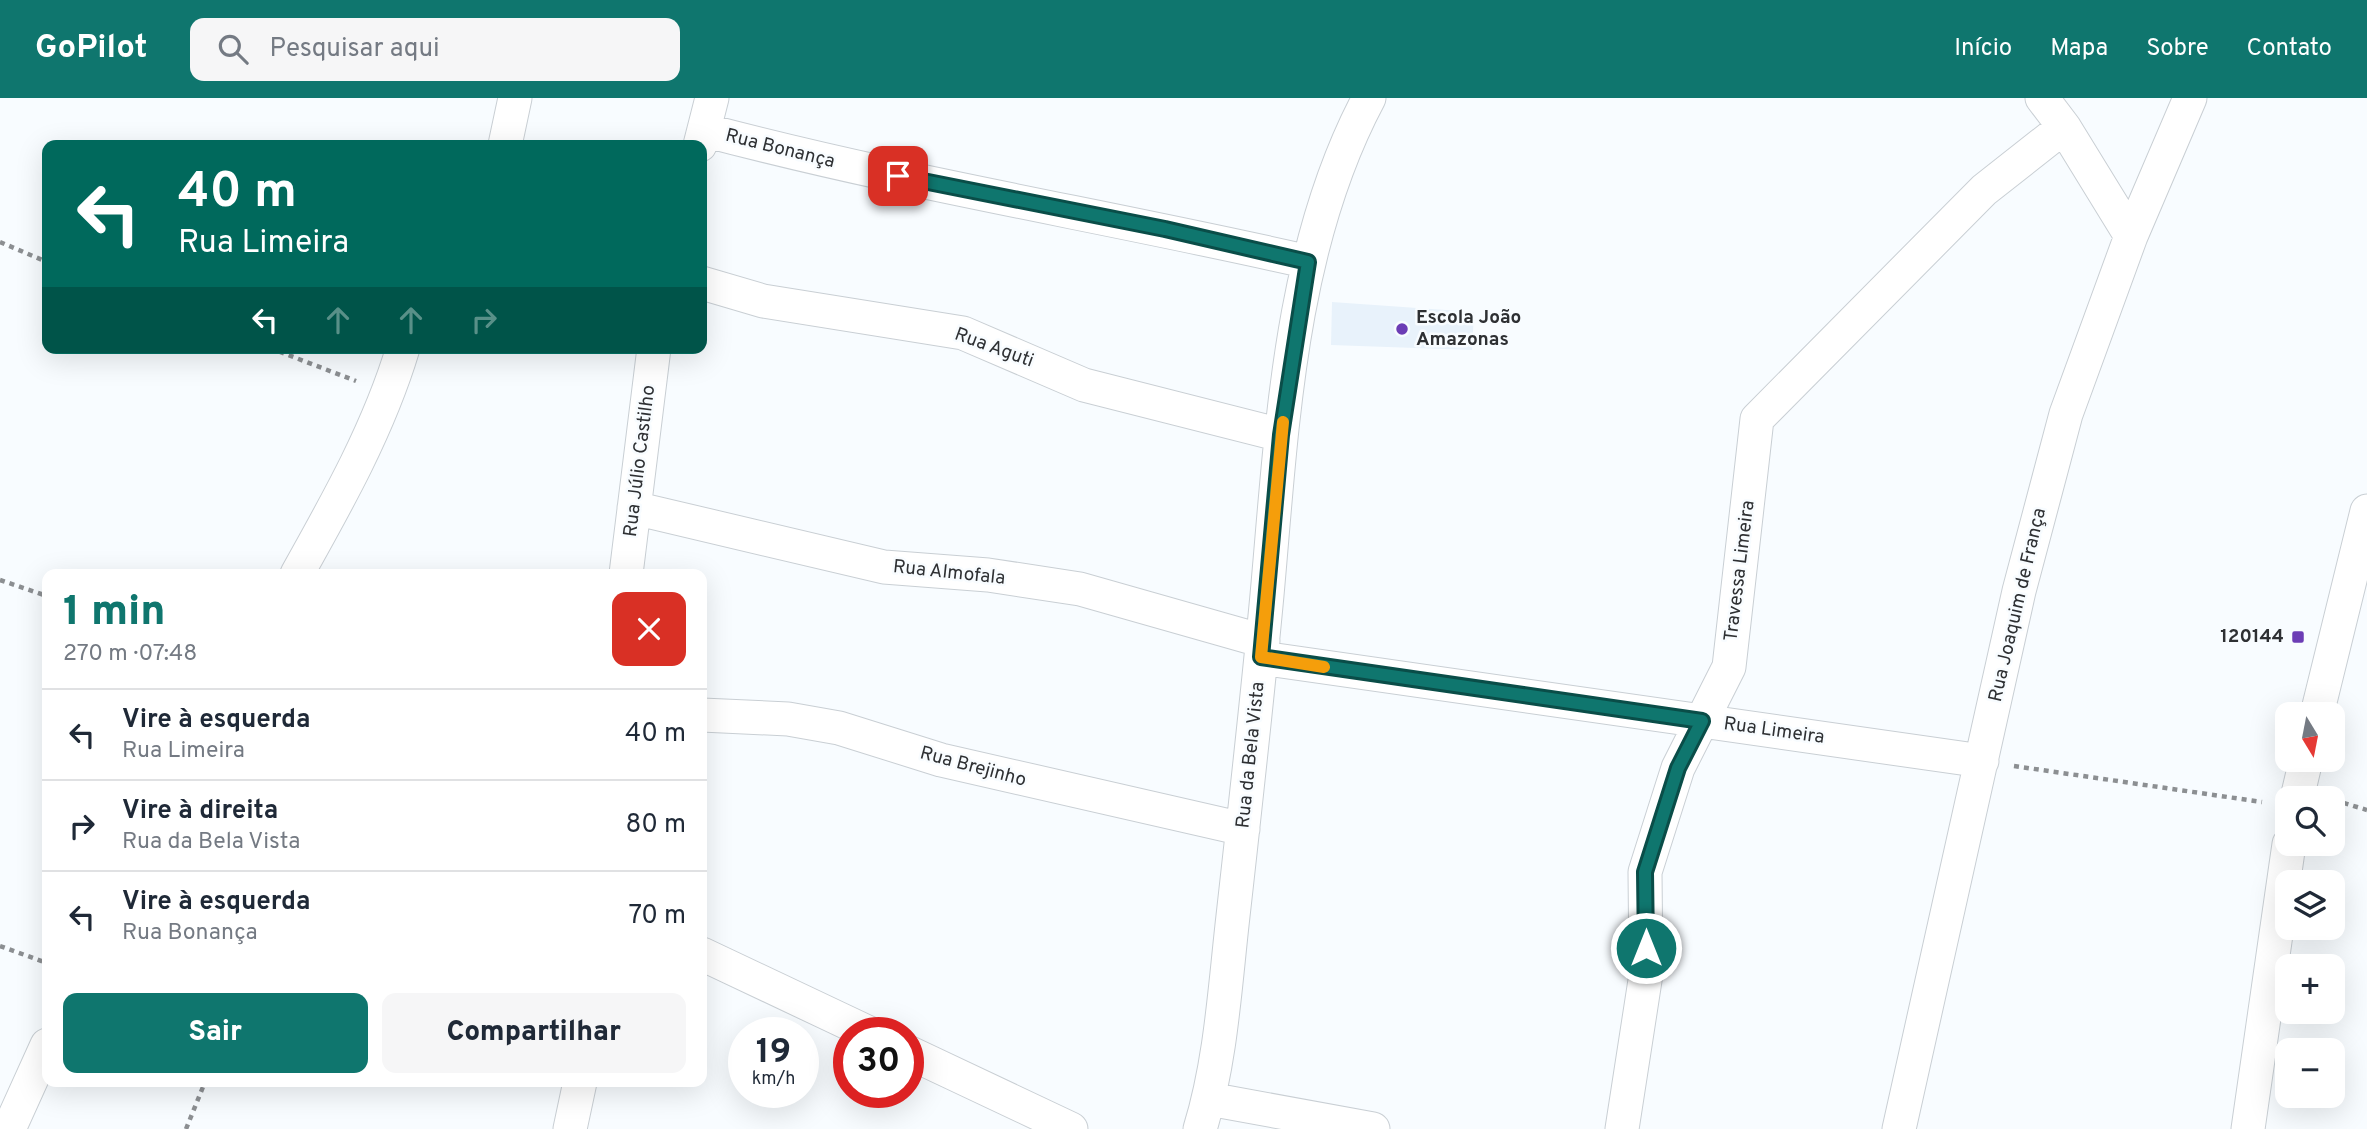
<!DOCTYPE html>
<html lang="pt">
<meta charset="utf-8">
<style>
:root{--surface:#fff;--page:#f6f6f7;--text:#1f2937;--muted:#747a83;--line:#e0e1e3;--accent:#0f766e}
body{margin:0;font-family:Overpass,sans-serif;background:var(--page);color:var(--text);height:100vh;display:flex;flex-direction:column;font-size:26px;white-space:nowrap}
*{box-sizing:border-box;margin:0}
p{font-size:23px;color:var(--muted)}
.icon{flex:none;width:38px;height:38px;fill:none;stroke:currentColor;stroke-width:2;stroke-linecap:round;stroke-linejoin:round}
.map{position:relative;flex:1;overflow:hidden}
.details{position:absolute;left:42px;top:471px;width:665px;height:518px;display:flex;flex-direction:column;background:var(--surface);border-radius:14px;box-shadow:0 7px 28px #0002}
.details>*{flex:none}
.top-card{position:absolute;left:42px;top:42px;width:665px;height:214px;border-radius:14px;box-shadow:0 7px 28px #0002;background:#00695c;color:#fff;overflow:hidden}
.needle{width:46px;rotate:170deg}
.tools{position:absolute;left:2275px;top:604px;display:grid;gap:14px}
.tools a{display:grid;place-items:center;width:70px;height:70px;border-radius:14px;background:var(--surface);box-shadow:0 7px 28px #0002;font-size:35px}
.speed{position:absolute;left:728px;top:919px;display:flex;gap:14px;font-size:35px;font-weight:700;text-align:center}
.speed>*{display:grid;place-content:center;width:91px;height:91px;border-radius:50%;background:var(--surface);box-shadow:0 7px 28px #0002;line-height:1}
.speed small{font-size:18px;font-weight:400}
.speed .limit{border:10px solid #d22;background:#fff;color:#111}
.pin{position:absolute;display:grid;place-items:center;width:60px;height:60px;color:#fff;margin:-30px;border-radius:14px;box-shadow:0 4px 10px #0006}
.me{position:absolute;width:77px;margin:-38px;rotate:0deg;stroke-linejoin:round;filter:drop-shadow(0 0 5px #0008)}
.turn{display:flex;align-items:center;gap:24px;height:147px;padding:0 21px;font-size:32px}
.turn .icon{width:91px;height:91px;stroke-width:2.5}
.turn b{display:block;font-size:49px;line-height:60px}
.lanes{display:flex;align-items:center;height:66px;padding:0 21px;background:#0003;justify-content:center;gap:35px;direction:ltr}
.lanes .off{opacity:.35}
.round{display:grid;place-items:center;flex:none;width:74px;height:74px;border-radius:14px;background:var(--page)}
.headline{display:flex;align-items:center;justify-content:space-between;height:119px;padding:0 21px}
h1{font-size:42px;font-weight:800;line-height:52px;color:var(--accent)}
.cta{display:flex;gap:14px;margin-top:auto;padding:14px 21px}
.cta a{flex:1;height:80px;border-radius:14px;background:var(--accent);color:#fff;font-size:28px;font-weight:800;line-height:80px;text-align:center}
.cta a+a{background:var(--page);color:var(--text)}
ul{padding:0;list-style:none}
li{display:flex;align-items:center;gap:21px;height:91px;padding:0 21px;border-top:2px solid var(--line)}
li div{flex:1}
li b{display:block;font-size:26px}
li em{font-style:normal}
header{display:flex;align-items:center;gap:42px;box-sizing:border-box;height:98px;padding:0 35px;background:var(--accent);color:#fff}
header strong{font-size:33px}
nav{display:flex;gap:38px;margin-inline-start:auto;font-size:24px}
.search{width:490px;height:63px;background:var(--page);display:flex;align-items:center;gap:18px;box-sizing:border-box;padding:0 24px;border-radius:14px;color:var(--muted);font-size:26px}
.map>svg:first-child{display:block}
.built{fill:#e8f2fb}
.lines{fill:none;stroke-linecap:round;stroke-linejoin:round}
.street-casing{stroke:#c9cfd4;stroke-width:35}
.path{stroke:#8c8f92;stroke-width:4.5;stroke-dasharray:5 5;stroke-linecap:butt}
.street{stroke:#fff;stroke-width:33}
.route-casing{stroke:#0a4d48;stroke-width:18}
.route{stroke:#0f766e;stroke-width:12}
.slow{stroke:#f59e0b;stroke-width:12}
.poi-dot{fill:#6c3db5;stroke:#f8fcff;stroke-width:2.5}
.labels{text-anchor:middle;dominant-baseline:central;stroke-width:5;stroke-linejoin:round;paint-order:stroke}
.street-label{font-size:19px;fill:#2e3033;stroke:#f8fcff}
.poi-label{font-size:19px;font-weight:bold;fill:#2e3033;stroke:#f8fcff;text-anchor:start}
</style>
<header>
<strong>GoPilot</strong>
<div class="search"><svg class="icon" aria-label="search" viewBox="0 0 24 24"><circle cx="10" cy="10" r="6"/><path d="M15 15l6 6"/></svg>Pesquisar aqui</div>
<nav><a>Início</a><a>Mapa</a><a>Sobre</a><a>Contato</a></nav>
</header>
<div class="map">
<svg width="2367" height="1031" viewBox="0 0 2367 1031">
<rect width="100%" height="100%" fill="#f8fcff"/>
<!-- built -->
<path class="built" d="M 1332,204 L 1474,214 L 1472,252 L 1331,247 Z"/>
<g class="lines">
<defs>
<path id="street" d="M 2042,0 L 2064,29 L 2131,138
M 704,32 C 903,85 1107,118 1309,164
M 505,47 L 515,0
M 700,47 L 712,0
M 702,185 L 763,203 L 963,235 L 1084,287 L 1281,337
M 634,410 L 884,469 L 988,477 L 1080,491 L 1263,543
M 297,476 C 338,403 379,330 403,250
M 626,476 L 654,250
M 1261,560 L 1982,663
M 2317,616 L 2367,413
M 702,617 L 788,621 L 839,630 L 941,662 L 1243,731
M 2297,700 L 2306,662
M 702,856 L 867,934
M 908,954 L 1071,1031
M 1209,1001 L 1373,1031
M 9,1031 L 47,947
M 570,1031 L 580,984
M 1200,1031 C 1221,963 1225,888 1233,818 C 1245,711 1257,604 1267,497 C 1282,331 1289,150 1369,0
M 1622,1031 L 1646,876 L 1645,774 L 1678,670 L 1729,569 L 1757,321 L 1984,92 L 2064,29
M 1899,1031 L 2019,493 L 2066,316 L 2131,138 L 2190,0
M 2248,1031 L 2289,746"/>
</defs>
<!-- street casing -->
<use href="#street" class="street-casing"/>
<!-- path -->
<path class="path" d="M 0,144 L 47,164
M 270,250 L 356,283
M 0,482 L 47,498
M 2014,668 L 2262,704
M 2334,702 L 2367,712
M 0,848 L 47,865
M 186,1031 L 205,984"/>
<!-- street -->
<use href="#street" class="street"/>
</g>
<g class="lines">
<defs>
<path id="route" d="M 898,78 L 1165,131 L 1308,164 L 1281,337 L 1261,559 L 1702,623 L 1678,670 L 1645,774 L 1646,850"/>
</defs>
<!-- route casing -->
<use href="#route" class="route-casing"/>
<!-- route -->
<use href="#route" class="route"/>
<!-- slow -->
<path class="slow" d="M 1283,324 L 1261,559 L 1324,569"/>
</g>
<!-- markers -->
<g class="poi-dot">
<circle cx="1402" cy="231" r="7"/>
<rect x="2291" y="532" width="14" height="14" rx="3.5"/>
</g>
<g class="labels">
<!-- street labels -->
<g class="street-label">
<text transform="translate(780 51) rotate(14)">Rua Bonança</text>
<text transform="translate(994 250) rotate(20)">Rua Aguti</text>
<text transform="translate(640 363) rotate(-83)">Rua Júlio Castilho</text>
<text transform="translate(1740 473) rotate(-83)">Travessa Limeira</text>
<text transform="translate(949 475) rotate(6)">Rua Almofala</text>
<text transform="translate(2018 507) rotate(-77)">Rua Joaquim de França</text>
<text transform="translate(1774 633) rotate(8)">Rua Limeira</text>
<text transform="translate(1251 657) rotate(-84)">Rua da Bela Vista</text>
<text transform="translate(973 669) rotate(15)">Rua Brejinho</text>
</g>
<!-- poi labels -->
<g class="poi-label">
<text x="1416" y="220">Escola João<tspan x="1416" dy="22">Amazonas</tspan></text>
<text x="2284" y="539" text-anchor="end">120144</text>
</g>
</g>
</svg>
<div class="tools">
<a><svg class="needle" viewBox="-14 -14 28 28"><path d="M0-13l5 13h-10z" fill="#e53935"/><path d="M0 13l5-13h-10z" fill="#747a83"/></svg></a>
<a><svg class="icon" aria-label="search" viewBox="0 0 24 24"><circle cx="10" cy="10" r="6"/><path d="M15 15l6 6"/></svg></a>
<a><svg class="icon" aria-label="layers" viewBox="0 0 24 24"><path d="M12 4l9 5-9 5-9-5zM3 14l9 5 9-5"/></svg></a>
<a>+</a>
<a>−</a>
</div>
<div class="speed"><div>19<small>km/h</small></div><div class="limit">30</div></div>
<div class="pin" style="left:898px;top:78px;background:#d93025"><svg class="icon" aria-label="arrive" viewBox="0 0 24 24"><path d="M6 21V4h12l-3 4 3 4H6"/></svg></div>
<svg class="me" style="left:1646px;top:850px" viewBox="-20 -20 40 40"><circle r="17" fill="#0f766e" stroke="#fff" stroke-width="3"/><path d="M0-11L8 9 0 5-8 9z" fill="#fff"/></svg>
<div class="top-card">
<div class="turn"><svg class="icon" aria-label="left" viewBox="0 0 24 24"><path d="M17 20v-9H6M10 6l-5 5 5 5"/></svg><div><b>40 m</b>Rua Limeira</div></div>
<div class="lanes"><svg class="icon" aria-label="left" viewBox="0 0 24 24"><path d="M17 20v-9H6M10 6l-5 5 5 5"/></svg><svg class="icon off" aria-label="ahead" viewBox="0 0 24 24"><path d="M12 20V5M6 11l6-6 6 6"/></svg><svg class="icon off" aria-label="ahead" viewBox="0 0 24 24"><path d="M12 20V5M6 11l6-6 6 6"/></svg><svg class="icon off" aria-label="right" viewBox="0 0 24 24"><path d="M7 20v-9h11M14 6l5 5-5 5"/></svg></div>
</div>
<section class="details">
<div class="headline"><div><h1>1 min</h1><p>270 m · 07:48</p></div><a class="round" style="background:#d93025;color:#fff"><svg class="icon" aria-label="close" viewBox="0 0 24 24"><path d="M6 6l12 12M18 6L6 18"/></svg></a></div>
<ul>
<li><svg class="icon" aria-label="left" viewBox="0 0 24 24"><path d="M17 20v-9H6M10 6l-5 5 5 5"/></svg><div><b>Vire à esquerda</b><p>Rua Limeira</p></div><em>40 m</em></li>
<li><svg class="icon" aria-label="right" viewBox="0 0 24 24"><path d="M7 20v-9h11M14 6l5 5-5 5"/></svg><div><b>Vire à direita</b><p>Rua da Bela Vista</p></div><em>80 m</em></li>
<li><svg class="icon" aria-label="left" viewBox="0 0 24 24"><path d="M17 20v-9H6M10 6l-5 5 5 5"/></svg><div><b>Vire à esquerda</b><p>Rua Bonança</p></div><em>70 m</em></li>
</ul>
<div class="cta"><a>Sair</a><a>Compartilhar</a></div>
</section>
</div>
